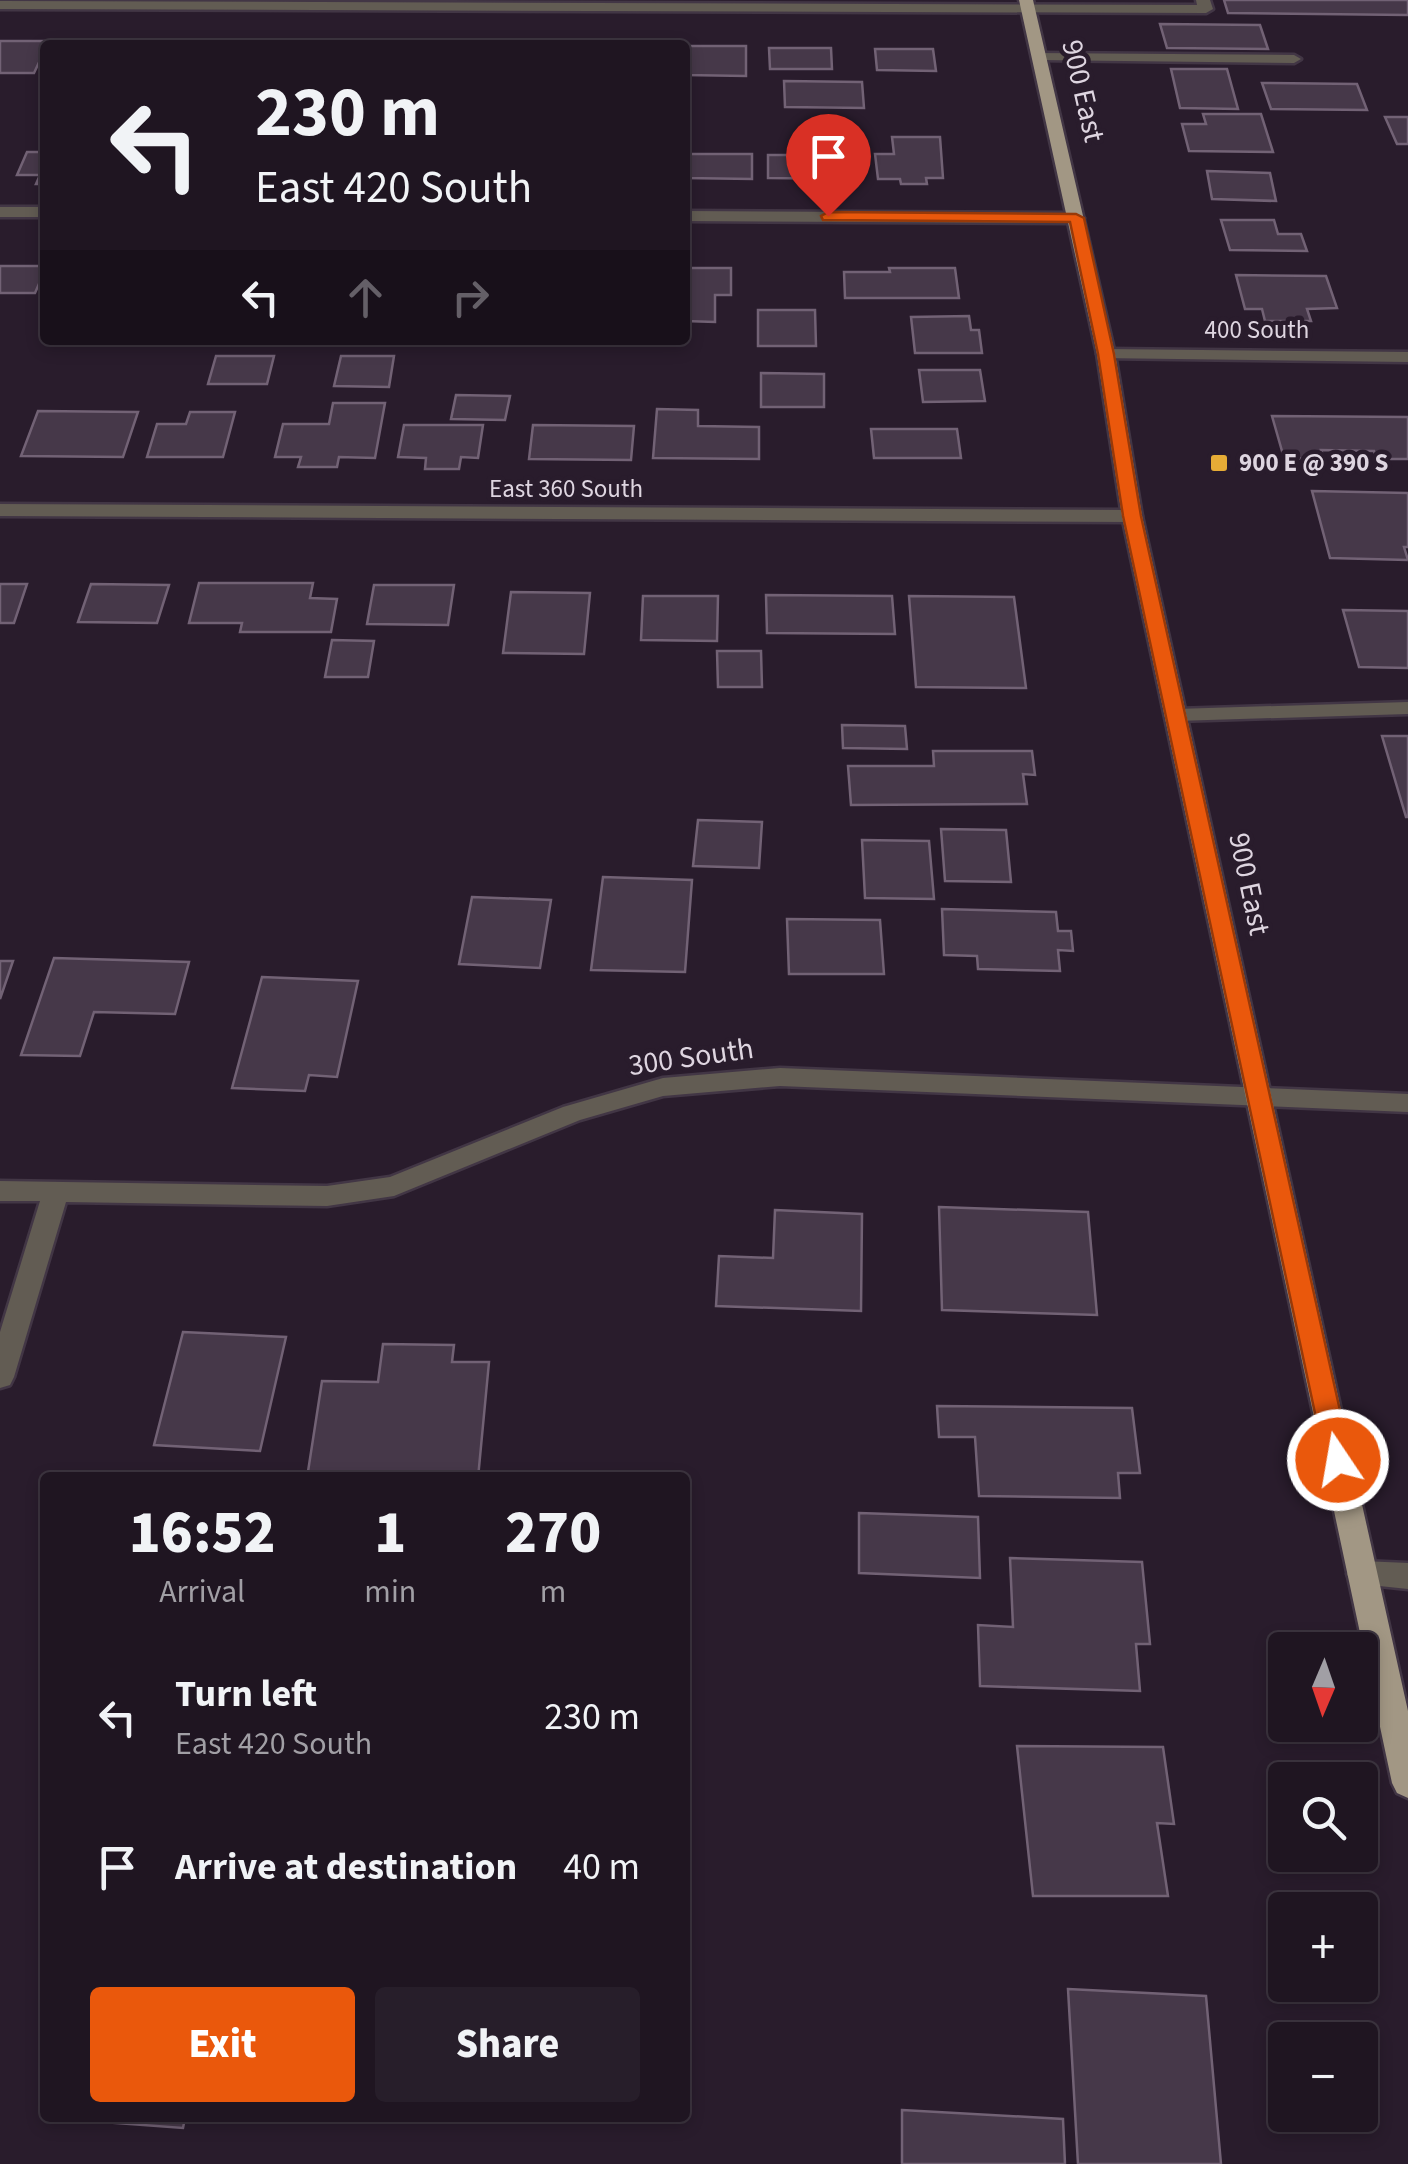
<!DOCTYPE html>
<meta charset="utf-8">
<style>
:root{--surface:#1f1521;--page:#271e2a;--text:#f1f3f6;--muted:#a19fa5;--line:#3c343f;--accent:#ea580c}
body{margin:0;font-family:"Source Sans 3",sans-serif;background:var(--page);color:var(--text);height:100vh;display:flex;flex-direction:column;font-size:38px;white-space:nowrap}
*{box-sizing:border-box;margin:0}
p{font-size:32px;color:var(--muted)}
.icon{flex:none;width:55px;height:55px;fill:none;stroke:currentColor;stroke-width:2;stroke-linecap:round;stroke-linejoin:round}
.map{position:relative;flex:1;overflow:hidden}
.side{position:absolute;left:40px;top:1472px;width:650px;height:650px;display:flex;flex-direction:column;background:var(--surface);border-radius:10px;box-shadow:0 5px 15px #0003,0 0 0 2px var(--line)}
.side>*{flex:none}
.banner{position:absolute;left:40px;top:40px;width:650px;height:305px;border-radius:10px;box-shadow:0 5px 15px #0003,0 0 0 2px var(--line);background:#1f1521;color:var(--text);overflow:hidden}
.needle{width:65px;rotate:182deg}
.buttons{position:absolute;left:1268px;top:1632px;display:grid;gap:20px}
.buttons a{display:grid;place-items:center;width:110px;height:110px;border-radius:10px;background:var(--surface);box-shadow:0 5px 15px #0003,0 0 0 2px var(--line);font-size:50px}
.pin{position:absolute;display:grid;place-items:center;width:85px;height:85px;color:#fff;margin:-102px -42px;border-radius:50% 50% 50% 0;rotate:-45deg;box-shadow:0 0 10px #0007}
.pin .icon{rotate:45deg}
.me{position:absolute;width:110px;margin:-55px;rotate:348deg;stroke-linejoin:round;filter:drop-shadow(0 0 8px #0008)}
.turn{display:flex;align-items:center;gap:35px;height:210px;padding:0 50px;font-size:45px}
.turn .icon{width:130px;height:130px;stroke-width:2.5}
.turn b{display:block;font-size:70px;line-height:85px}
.lanes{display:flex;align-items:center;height:95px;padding:0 50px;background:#0003;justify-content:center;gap:50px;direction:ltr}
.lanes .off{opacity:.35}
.eta{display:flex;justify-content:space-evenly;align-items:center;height:170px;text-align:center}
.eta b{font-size:60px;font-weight:800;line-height:70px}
.action{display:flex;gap:20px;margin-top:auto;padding:20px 50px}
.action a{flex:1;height:115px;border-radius:10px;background:var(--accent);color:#fff;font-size:40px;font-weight:800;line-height:115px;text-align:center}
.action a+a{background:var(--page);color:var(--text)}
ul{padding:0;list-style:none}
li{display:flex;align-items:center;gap:30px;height:150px;padding:0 50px}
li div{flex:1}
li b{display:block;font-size:38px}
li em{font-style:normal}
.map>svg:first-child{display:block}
.building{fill:#463849;stroke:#726275;stroke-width:2.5}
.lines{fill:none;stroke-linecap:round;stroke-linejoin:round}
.minor-casing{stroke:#423645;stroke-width:5}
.major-casing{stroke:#423645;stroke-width:5}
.minor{fill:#625c53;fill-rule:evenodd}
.major{fill:#a29784;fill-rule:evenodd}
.route{fill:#ea580c;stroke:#983908;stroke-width:2.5}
.poi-dot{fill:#e6ac36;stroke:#291c2c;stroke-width:4}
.labels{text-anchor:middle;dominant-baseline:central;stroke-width:9;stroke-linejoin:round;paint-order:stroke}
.far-street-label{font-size:25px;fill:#ded5e0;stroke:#291c2c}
.far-poi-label{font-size:25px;font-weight:bold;fill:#ded5e0;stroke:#291c2c;text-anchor:start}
.street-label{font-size:30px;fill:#ded5e0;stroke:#291c2c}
</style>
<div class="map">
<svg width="1408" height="2164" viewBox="0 0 1408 2164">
<rect width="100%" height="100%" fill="#291c2c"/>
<!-- building -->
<path class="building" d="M 1224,0 L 1408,0 L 1408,15 L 1228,13 Z
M 1160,24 L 1260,25 L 1268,49 L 1167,48 Z
M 0,41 L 49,41 L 34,73 L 0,73 Z
M 685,46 L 746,46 L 746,76 L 685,75 Z
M 769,48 L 831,48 L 832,69 L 770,69 Z
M 875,49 L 933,49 L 936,71 L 877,70 Z
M 1171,69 L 1227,69 L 1238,109 L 1180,108 Z
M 784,81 L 862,82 L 864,108 L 785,107 Z
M 1262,83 L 1357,84 L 1367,110 L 1271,109 Z
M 1203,114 L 1261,114 L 1273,152 L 1189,151 L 1182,124 L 1206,124 Z
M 1385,117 L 1408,117 L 1408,144 L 1397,144 Z
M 892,137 L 940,137 L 943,178 L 926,178 L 927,184 L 901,184 L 900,179 L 878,179 L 875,154 L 894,154 Z
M 27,152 L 45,152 L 45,184 L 36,184 L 40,175 L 17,175 Z
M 685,154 L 752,154 L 752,179 L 685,178 Z
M 768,155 L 857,155 L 859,179 L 768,178 Z
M 1207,171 L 1270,173 L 1276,201 L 1212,199 Z
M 1221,220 L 1274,220 L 1278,234 L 1301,234 L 1307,251 L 1230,250 Z
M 0,266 L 45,266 L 45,270 L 35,293 L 0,293 Z
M 685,268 L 731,268 L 731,295 L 715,295 L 715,322 L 685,321 Z
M 889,268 L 955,268 L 959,298 L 845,298 L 844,272 L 890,272 Z
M 1236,275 L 1326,276 L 1337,308 L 1307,309 L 1311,321 L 1265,321 L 1262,309 L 1245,309 Z
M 758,310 L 815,310 L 816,346 L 758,346 Z
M 969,316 L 971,330 L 979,330 L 982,353 L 915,353 L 911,317 Z
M 216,356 L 274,356 L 267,384 L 208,384 Z
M 341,356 L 394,356 L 389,387 L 334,386 Z
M 919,370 L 980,370 L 985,401 L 923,402 Z
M 761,373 L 824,374 L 824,407 L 761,407 Z
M 456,395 L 510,396 L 505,420 L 451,419 Z
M 333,403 L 385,403 L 375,458 L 339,457 L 337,467 L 298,467 L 301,457 L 275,457 L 283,424 L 329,424 Z
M 657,409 L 698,410 L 698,426 L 759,427 L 759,459 L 653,458 Z
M 38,411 L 138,412 L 123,457 L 21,456 Z
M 190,412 L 235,412 L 223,457 L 147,457 L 157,424 L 186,424 Z
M 1272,416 L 1408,417 L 1408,459 L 1376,459 L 1374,451 L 1321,450 L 1324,459 L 1284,458 Z
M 404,425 L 483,425 L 478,458 L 461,457 L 459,469 L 425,469 L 426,458 L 398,457 Z
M 533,425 L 634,426 L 631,460 L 529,459 Z
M 871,429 L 957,429 L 961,458 L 874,458 Z
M 1312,491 L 1408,493 L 1408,547 L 1404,547 L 1408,560 L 1330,558 Z
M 199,583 L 313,583 L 310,598 L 337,599 L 331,632 L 240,632 L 242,623 L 189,623 Z
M 0,584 L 27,584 L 14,623 L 0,623 Z
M 91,584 L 169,585 L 157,623 L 78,622 Z
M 374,585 L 454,585 L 448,625 L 367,624 Z
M 511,592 L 590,593 L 584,654 L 503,653 Z
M 766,595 L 892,596 L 895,634 L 767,633 Z
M 643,596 L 718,596 L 717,641 L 641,640 Z
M 909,596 L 1014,597 L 1026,688 L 916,687 Z
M 1343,610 L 1408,611 L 1408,668 L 1359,667 Z
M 332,640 L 374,641 L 368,677 L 325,677 Z
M 717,651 L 761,651 L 762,687 L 718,687 Z
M 842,725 L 905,726 L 907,749 L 843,748 Z
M 1382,736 L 1408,736 L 1408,817 L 1406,817 Z
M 933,751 L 1032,751 L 1035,775 L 1023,774 L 1027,804 L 851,805 L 848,766 L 934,766 Z
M 698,820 L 762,822 L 759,868 L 693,866 Z
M 941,829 L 1006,830 L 1011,882 L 945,881 Z
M 862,840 L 929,841 L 934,899 L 865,898 Z
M 603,877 L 692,880 L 685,972 L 591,970 Z
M 472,897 L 551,900 L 540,968 L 459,964 Z
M 942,909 L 1056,912 L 1058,931 L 1071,931 L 1073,951 L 1058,950 L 1060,971 L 978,969 L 977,956 L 944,955 Z
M 787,919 L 880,920 L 884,974 L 789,974 Z
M 54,958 L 189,962 L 175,1014 L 94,1012 L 80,1056 L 21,1055 Z
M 0,961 L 13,961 L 0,999 Z
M 262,977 L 358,981 L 337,1077 L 309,1075 L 305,1091 L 232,1088 Z
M 939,1207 L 1088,1212 L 1097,1315 L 942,1310 Z
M 775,1210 L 862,1214 L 861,1311 L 716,1306 L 719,1256 L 773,1258 Z
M 183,1332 L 286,1337 L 260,1451 L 154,1445 Z
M 383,1344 L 454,1345 L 452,1362 L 489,1362 L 478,1478 L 307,1478 L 322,1381 L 378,1382 Z
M 937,1406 L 1132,1408 L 1140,1473 L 1118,1473 L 1120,1498 L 979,1496 L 975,1437 L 939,1437 Z
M 859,1513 L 978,1517 L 980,1578 L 859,1573 Z
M 1010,1558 L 1142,1562 L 1150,1644 L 1136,1644 L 1140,1691 L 980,1686 L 978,1625 L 1013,1627 Z
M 1017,1746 L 1163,1747 L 1174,1824 L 1157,1823 L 1168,1896 L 1033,1896 Z
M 1068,1989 L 1206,1996 L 1221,2164 L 1078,2164 Z
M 902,2110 L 1063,2119 L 1065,2164 L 902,2164 Z
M 48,2118 L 185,2118 L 183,2128 Z"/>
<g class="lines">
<defs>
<path id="minor" d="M 1196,0 L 1210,0 L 1213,9 L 1206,13 L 0,9 L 0,1 L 1197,5 Z
M 1034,53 L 1294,55 L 1301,59 L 1294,63 L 1039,60 L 1032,56 Z
M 0,207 L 45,207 L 45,217 L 0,217 Z
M 685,211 L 1076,213 L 1084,218 L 1076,223 L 685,221 Z
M 1106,349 L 1408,352 L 1408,362 L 1100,358 L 1097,354 Z
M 0,504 L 1132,510 L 1142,516 L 1132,522 L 0,516 Z
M 1408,702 L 1408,714 L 1176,721 L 1165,715 L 1176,709 Z
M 780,1068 L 1408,1094 L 1408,1112 L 780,1086 L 663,1096 L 580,1120 L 394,1196 L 327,1206 L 66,1202 L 14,1377 L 10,1385 L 0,1388 L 0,1332 L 40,1201 L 0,1201 L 0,1181 L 327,1186 L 390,1177 L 563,1107 L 663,1078 Z
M 1362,1561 L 1408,1563 L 1408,1589 L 1351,1583 L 1347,1574 L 1351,1565 Z"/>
<path id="major" d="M 1019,0 L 1033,0 L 1115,354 L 1142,516 L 1408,1711 L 1408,1798 L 1397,1793 L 1392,1783 L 1122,516 L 1097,354 Z"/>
</defs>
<!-- minor casing -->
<use href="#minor" class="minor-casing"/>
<!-- major casing -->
<use href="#major" class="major-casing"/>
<!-- minor -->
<use href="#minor" class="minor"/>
<!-- major -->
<use href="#major" class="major"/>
</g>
<!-- route -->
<path class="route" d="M 828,212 L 1076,214 L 1084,218 L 1114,354 L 1141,516 L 1351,1460 L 1347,1467 L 1338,1470 L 1328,1467 L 1325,1460 L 1123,516 L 1098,354 L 1070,222 L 823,220 L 821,216 Z"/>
<!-- markers -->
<rect class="poi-dot" x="1209" y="453" width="20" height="20" rx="5"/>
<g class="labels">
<!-- far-street labels -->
<g class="far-street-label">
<text x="1257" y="330">400 South</text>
<text x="566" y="489">East 360 South</text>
</g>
<!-- far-poi labels -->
<g class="far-poi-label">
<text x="1239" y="463">900 E @ 390 S</text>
</g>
<!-- street labels -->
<g class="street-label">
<text transform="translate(1083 91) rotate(77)">900 East</text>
<text transform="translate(1249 884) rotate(78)">900 East</text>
<text transform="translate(691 1057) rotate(-8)">300 South</text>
</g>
</g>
</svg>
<div class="buttons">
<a><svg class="needle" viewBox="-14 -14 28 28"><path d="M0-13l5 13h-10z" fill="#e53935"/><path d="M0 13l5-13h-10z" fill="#a19fa5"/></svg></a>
<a><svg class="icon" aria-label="search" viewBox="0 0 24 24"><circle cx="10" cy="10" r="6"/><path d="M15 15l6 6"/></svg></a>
<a>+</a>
<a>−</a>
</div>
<div class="pin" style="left:828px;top:216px;background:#d93025"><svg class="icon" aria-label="arrive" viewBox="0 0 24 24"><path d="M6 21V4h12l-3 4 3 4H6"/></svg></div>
<svg class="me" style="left:1338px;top:1460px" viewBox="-20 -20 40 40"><circle r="17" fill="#ea580c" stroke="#fff" stroke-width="3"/><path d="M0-11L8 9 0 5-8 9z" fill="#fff"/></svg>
<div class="banner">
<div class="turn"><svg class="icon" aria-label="left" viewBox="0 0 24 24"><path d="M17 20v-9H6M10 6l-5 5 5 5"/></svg><div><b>230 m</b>East 420 South</div></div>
<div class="lanes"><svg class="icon" aria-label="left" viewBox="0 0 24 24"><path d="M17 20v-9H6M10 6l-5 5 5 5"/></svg><svg class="icon off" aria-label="ahead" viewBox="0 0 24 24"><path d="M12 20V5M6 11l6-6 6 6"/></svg><svg class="icon off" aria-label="right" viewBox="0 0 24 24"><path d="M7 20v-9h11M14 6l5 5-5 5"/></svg></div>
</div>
<section class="side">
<div class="eta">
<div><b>16:52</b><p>Arrival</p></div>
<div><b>1</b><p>min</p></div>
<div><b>270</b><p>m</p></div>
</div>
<ul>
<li><svg class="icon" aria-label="left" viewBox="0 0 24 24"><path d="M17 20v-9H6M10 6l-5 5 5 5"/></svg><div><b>Turn left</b><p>East 420 South</p></div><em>230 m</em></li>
<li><svg class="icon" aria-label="arrive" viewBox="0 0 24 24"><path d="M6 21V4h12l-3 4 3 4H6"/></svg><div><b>Arrive at destination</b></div><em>40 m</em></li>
</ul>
<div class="action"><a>Exit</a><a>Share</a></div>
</section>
</div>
